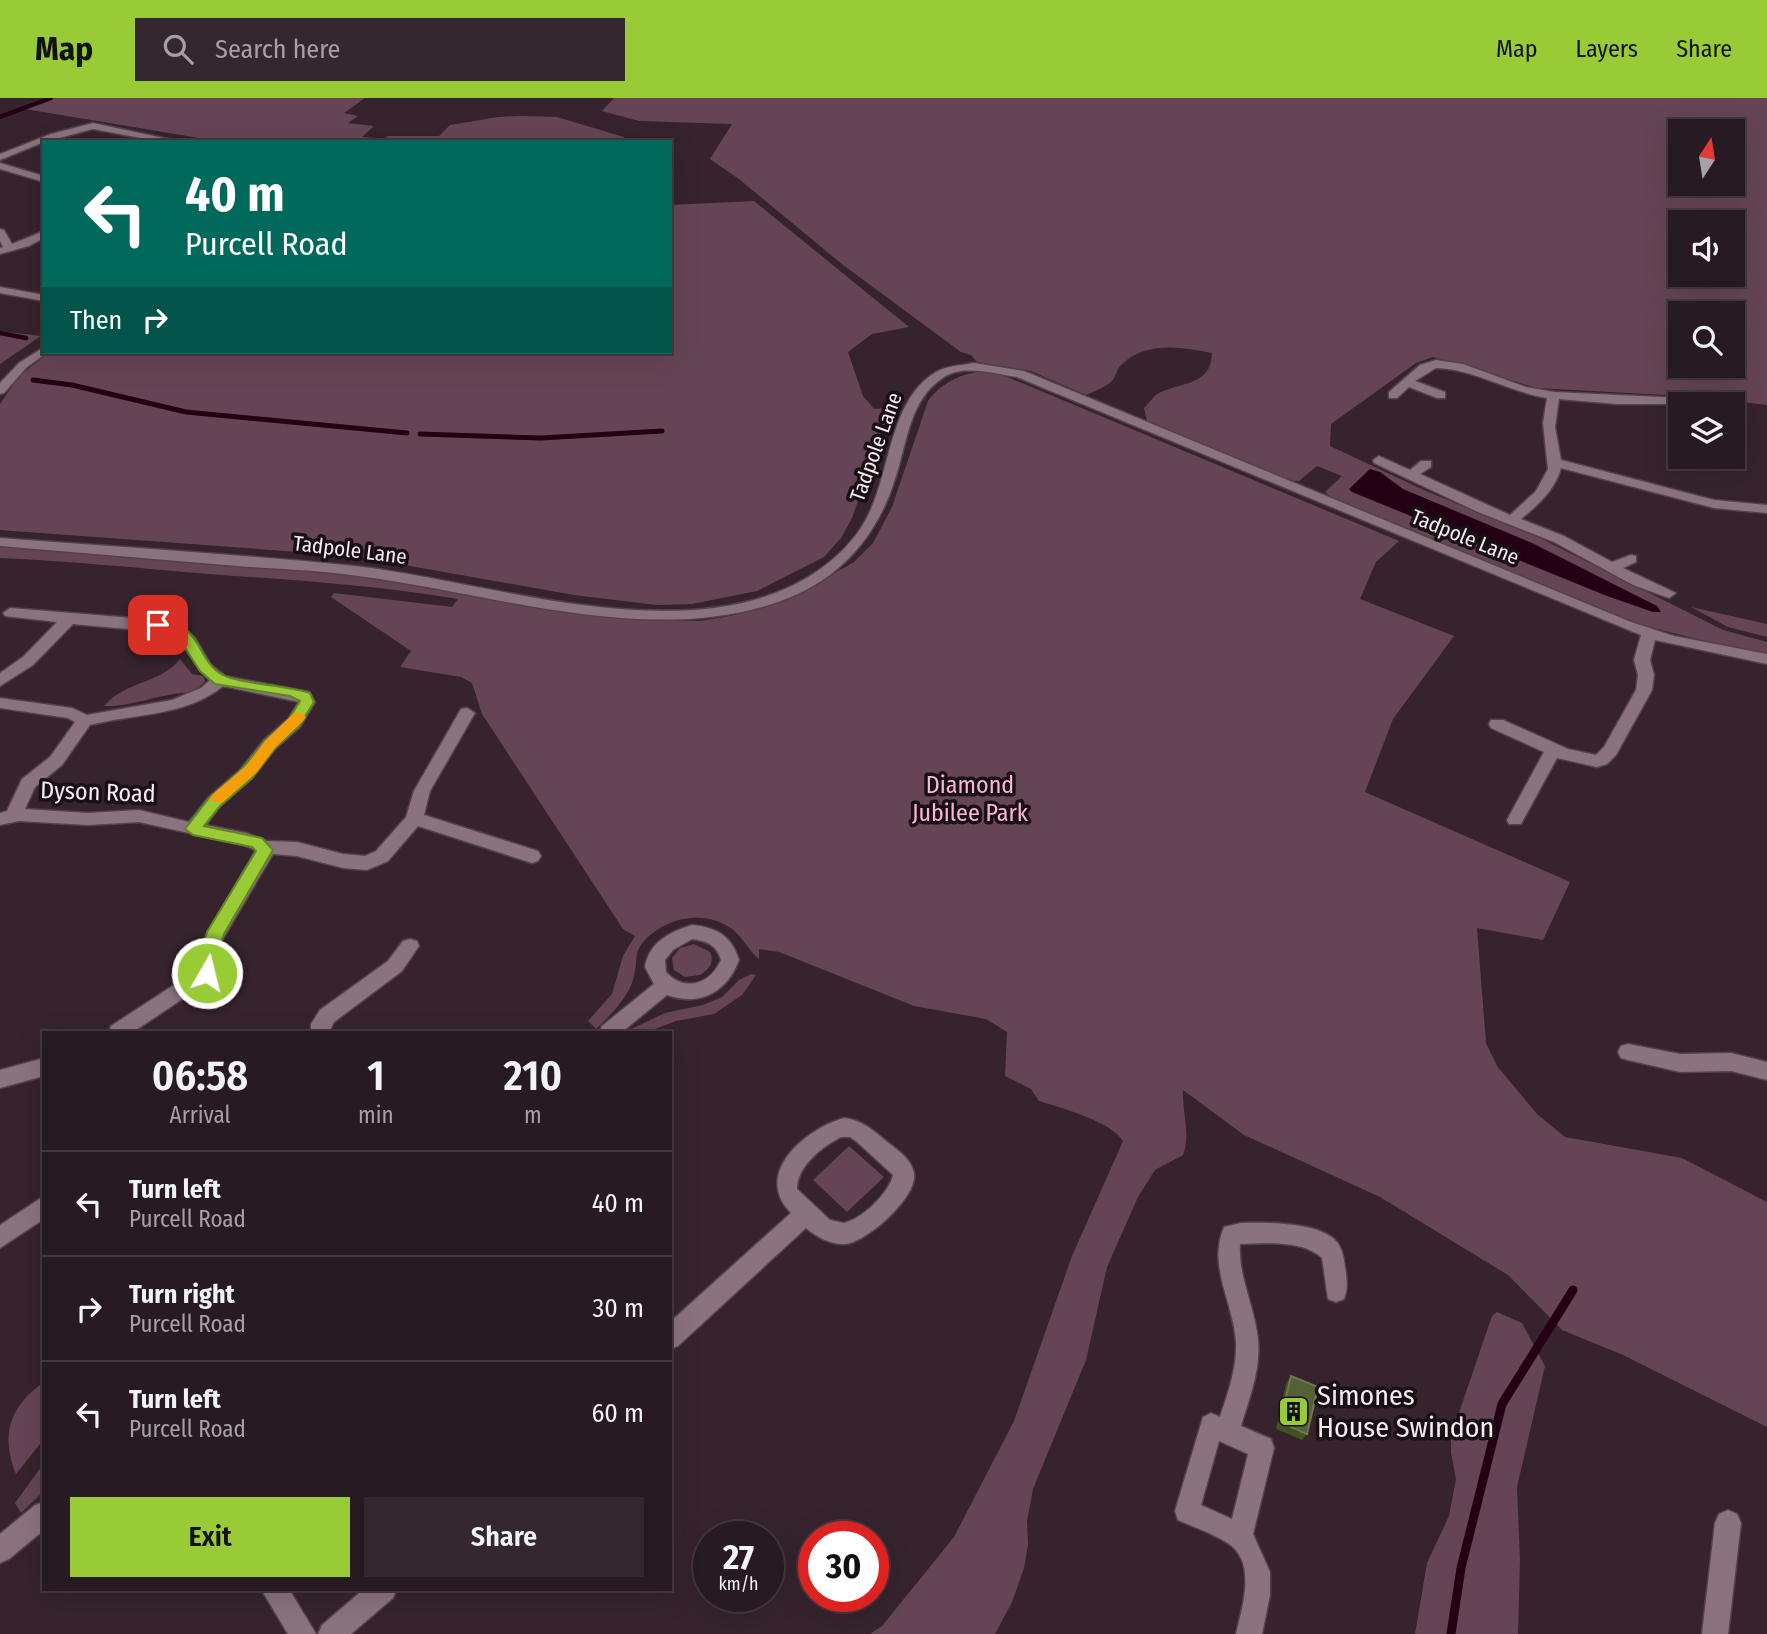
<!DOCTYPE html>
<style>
:root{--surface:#281a22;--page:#34272f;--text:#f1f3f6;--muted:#a5a1a5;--line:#443840;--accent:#99cb36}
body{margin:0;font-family:"Fira Sans Condensed",sans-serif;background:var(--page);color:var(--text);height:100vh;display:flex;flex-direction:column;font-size:26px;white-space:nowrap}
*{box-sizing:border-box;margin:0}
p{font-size:23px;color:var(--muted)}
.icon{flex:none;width:38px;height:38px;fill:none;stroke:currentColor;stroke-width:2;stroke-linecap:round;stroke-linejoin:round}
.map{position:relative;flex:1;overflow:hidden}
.drawer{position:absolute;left:42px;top:933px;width:630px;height:560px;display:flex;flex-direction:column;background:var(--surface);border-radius:0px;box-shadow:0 7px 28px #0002,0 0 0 2px var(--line)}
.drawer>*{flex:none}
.top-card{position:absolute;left:42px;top:42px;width:630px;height:214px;border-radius:0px;box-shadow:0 7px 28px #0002,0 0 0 2px var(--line);background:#00695c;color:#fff;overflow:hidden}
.needle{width:46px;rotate:12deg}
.fabs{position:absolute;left:1668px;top:21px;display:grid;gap:14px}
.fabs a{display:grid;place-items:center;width:77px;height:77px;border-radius:0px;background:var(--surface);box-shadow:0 7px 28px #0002,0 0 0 2px var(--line);font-size:35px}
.speed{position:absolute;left:693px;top:1423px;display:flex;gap:14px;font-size:35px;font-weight:700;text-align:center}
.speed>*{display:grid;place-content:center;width:91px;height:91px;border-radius:50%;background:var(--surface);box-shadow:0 7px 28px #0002,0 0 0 2px var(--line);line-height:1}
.speed small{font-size:18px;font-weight:400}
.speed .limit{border:10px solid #d22;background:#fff;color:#111}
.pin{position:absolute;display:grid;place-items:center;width:60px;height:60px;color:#fff;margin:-30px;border-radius:14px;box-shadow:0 4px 10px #0006}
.me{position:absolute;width:77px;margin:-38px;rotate:8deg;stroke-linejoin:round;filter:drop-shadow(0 0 5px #0008)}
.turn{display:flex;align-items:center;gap:24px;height:147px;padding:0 28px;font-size:32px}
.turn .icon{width:91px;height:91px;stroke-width:2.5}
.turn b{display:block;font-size:49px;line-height:60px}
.then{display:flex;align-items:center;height:66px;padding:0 28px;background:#0003;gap:14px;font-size:26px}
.eta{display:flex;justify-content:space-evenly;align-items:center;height:119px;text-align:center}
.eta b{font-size:42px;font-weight:600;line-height:49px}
.cta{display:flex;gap:14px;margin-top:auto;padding:14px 28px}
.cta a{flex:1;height:80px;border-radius:0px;background:var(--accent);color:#111;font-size:28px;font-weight:600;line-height:80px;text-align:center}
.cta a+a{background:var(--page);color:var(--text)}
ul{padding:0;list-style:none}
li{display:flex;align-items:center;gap:21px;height:105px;padding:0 28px;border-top:2px solid var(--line)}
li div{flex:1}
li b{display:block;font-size:26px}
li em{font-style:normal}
header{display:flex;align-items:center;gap:42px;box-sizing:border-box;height:98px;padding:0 35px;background:var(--accent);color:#111}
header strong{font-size:33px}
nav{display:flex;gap:38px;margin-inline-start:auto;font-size:24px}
.search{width:490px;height:63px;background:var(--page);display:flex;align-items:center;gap:18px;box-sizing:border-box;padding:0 24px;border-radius:0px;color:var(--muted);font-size:26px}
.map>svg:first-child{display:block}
.green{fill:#654555;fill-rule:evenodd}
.water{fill:#240014}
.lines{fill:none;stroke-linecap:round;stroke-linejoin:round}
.stream-far2{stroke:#240014;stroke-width:4.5}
.stream-far1{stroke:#240014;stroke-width:5}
.stream{stroke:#240014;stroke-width:9}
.minor-casing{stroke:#52424a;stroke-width:3}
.minor{fill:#8a737e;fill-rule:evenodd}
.wall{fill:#415120}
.building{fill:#546136;stroke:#6e7754;stroke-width:2}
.route{fill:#99cb36;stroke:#638423;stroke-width:2}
.slow{fill:#f59e0b}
.labels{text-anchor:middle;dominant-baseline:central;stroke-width:7;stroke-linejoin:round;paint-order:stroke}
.far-street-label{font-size:21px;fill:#f8ebf1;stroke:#181014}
.park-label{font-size:24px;fill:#f9b6d7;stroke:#181014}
.street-label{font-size:24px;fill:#f8ebf1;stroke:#181014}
.near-poi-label{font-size:28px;fill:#f8ebf1;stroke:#181014;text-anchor:start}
</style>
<header>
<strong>Map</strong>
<div class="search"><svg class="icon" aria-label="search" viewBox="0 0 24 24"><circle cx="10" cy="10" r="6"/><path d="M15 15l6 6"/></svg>Search here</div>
<nav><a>Map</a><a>Layers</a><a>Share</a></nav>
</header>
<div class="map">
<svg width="1767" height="1536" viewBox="0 0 1767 1536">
<rect width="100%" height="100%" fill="#36232d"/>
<!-- green -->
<path class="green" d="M 44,0 L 365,0 L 344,15 L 358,18 L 348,25 L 374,28 L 362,39 L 384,41 L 388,38 L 439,38 L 450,27 L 498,19 L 520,18 L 557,19 L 624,39 L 622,44 L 223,44 L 19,10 Z
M 614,0 L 1767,0 L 1767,307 L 1702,299 L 1537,290 L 1433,259 L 1416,265 L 1331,326 L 1330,348 L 1426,393 L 1542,441 L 1723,532 L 1767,544 L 1767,555 L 1729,549 L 1626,523 L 1334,402 L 1325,394 L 1342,378 L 1317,368 L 1299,383 L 1284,382 L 1147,323 L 1144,310 C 1148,307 1152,300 1156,297 C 1178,283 1211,290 1212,255 C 1181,249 1147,243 1122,266 C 1116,271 1116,280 1111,284 C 1104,290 1094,293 1086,297 L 1031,273 L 977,264 L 971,257 L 961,254 L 843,167 L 739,81 L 710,61 L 732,26 L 639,23 L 602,13 ZM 1680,33 L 1732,33 L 1732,86 L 1680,86 ZM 1680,124 L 1732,124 L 1732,177 L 1680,177 ZM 1680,215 L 1732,215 L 1732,268 L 1680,268 Z
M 754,103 L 909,229 L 872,236 L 848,254 L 863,298 L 874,311 L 890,310 L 852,420 L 841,440 L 824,459 L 757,493 L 692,506 L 657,507 L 574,497 L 354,458 L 0,432 L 0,306 L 19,278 L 50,254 L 670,254 L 670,107 Z
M 0,233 L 41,238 L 0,266 Z
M 985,273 L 998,275 L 1399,443 L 1376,464 L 1360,501 L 1454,538 L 1393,621 L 1365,694 L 1570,784 L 1543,842 L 1477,830 L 1486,945 L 1497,968 L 1537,1016 L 1565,1039 L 1682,1060 L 1767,1104 L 1767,1329 L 1623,1257 L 1562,1232 L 1508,1177 L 1380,1099 L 1244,1037 L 1183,992 C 1182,1014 1191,1037 1183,1057 L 1155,1072 L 1138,1099 L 1107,1169 L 1086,1262 L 1033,1391 L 1027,1423 L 1028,1447 L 1024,1470 L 1012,1504 L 995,1536 L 870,1536 L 882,1528 L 954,1439 L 1014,1323 L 1072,1158 L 1123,1043 C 1110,1023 1062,1010 1039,1003 L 1031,991 L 1005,978 L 1007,934 L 986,921 L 914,908 L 779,854 L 759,851 L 759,861 C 747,851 742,837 729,829 C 701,811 661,821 641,847 C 635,855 637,863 635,873 C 632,896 612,916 596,931 L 588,923 L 612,896 L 623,858 L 635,838 L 623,831 L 482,616 L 472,585 L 461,579 L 400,569 L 411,553 L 331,499 L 334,495 L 452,509 L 458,501 C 375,487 291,482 208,476 C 139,470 69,463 0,460 L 0,448 L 359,476 L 618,520 L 700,523 L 730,518 L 762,509 L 819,484 L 854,464 L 873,445 L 892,409 L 928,303 C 942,284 962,275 985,273 Z
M 1691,509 L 1767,526 L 1767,539 L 1728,529 Z
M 180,561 L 192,576 L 203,578 L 205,583 L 194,595 C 174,591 130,610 104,608 C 125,583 160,586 180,561 Z
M 694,846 L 710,854 C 715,864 709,872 700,877 L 685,879 L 674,872 L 672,860 L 680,850 Z
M 751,876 L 756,877 L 742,897 L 714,916 L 676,923 L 647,934 L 625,934 L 665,915 L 703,907 L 722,899 L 739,882 Z
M 849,1048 L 884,1079 L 847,1114 L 813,1082 Z
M 1497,1214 L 1522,1225 L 1545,1268 L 1517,1389 L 1520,1462 L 1518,1536 L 1415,1536 L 1427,1465 L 1449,1418 L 1456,1381 L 1451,1355 L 1451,1338 L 1492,1218 Z
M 44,1284 L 44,1341 L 16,1376 C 0,1337 10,1308 44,1284 Z
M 44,1365 L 44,1393 L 21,1415 L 15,1405 Z"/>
<!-- water -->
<path class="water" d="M 1370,371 L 1380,374 L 1403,391 L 1532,445 L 1657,508 L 1661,514 L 1653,514 L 1607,498 L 1352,394 L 1349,391 Z"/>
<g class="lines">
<!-- stream-far2 -->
<path class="stream-far2" d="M 0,19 L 51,0
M 0,235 L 26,240"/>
<!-- stream-far1 -->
<path class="stream-far1" d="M 33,282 L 72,287 L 186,314 L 407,335
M 420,336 L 541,340 L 662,333"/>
<!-- stream -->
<path class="stream" d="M 1451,1536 L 1461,1470 L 1502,1306 L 1573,1192"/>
<defs>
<path id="minor" d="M 93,25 L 182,44 L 162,44 L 93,31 L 44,44 L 0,62 L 0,56 L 51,36 Z
M 0,65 L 44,78 L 44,84 L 0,71 Z
M 0,131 L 4,132 L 12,146 L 44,133 L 44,140 L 29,148 L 0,156 L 0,150 L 3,149 L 0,143 Z
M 0,189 L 44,197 L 44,203 L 0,195 Z
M 44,249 L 44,254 L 48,254 L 27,269 L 4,295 L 0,296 L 0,285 L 19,265 Z
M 1436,262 L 1463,266 L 1526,289 L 1554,294 L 1704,301 L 1705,306 L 1617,306 L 1559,301 L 1555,329 L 1561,362 L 1714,402 L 1767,407 L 1767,415 L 1714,410 L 1561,370 C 1555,392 1538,407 1521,421 L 1564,438 L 1612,464 L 1631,457 L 1636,458 L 1636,464 L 1623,470 L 1676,495 L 1669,500 L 1633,487 L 1554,444 L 1478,414 L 1374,365 L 1373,362 L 1379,358 L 1410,372 L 1421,363 L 1431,363 L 1431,369 L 1420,376 L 1510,417 L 1536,393 L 1548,371 L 1543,325 L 1547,300 C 1509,294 1474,271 1436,270 L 1415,283 L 1445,294 L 1445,300 L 1437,300 L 1409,289 L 1397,300 L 1389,300 L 1389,294 L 1420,267 Z
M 974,265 L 1024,273 L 1631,524 L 1674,538 L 1767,556 L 1767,566 L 1655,542 L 1650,562 L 1654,577 L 1652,592 L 1616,657 L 1607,666 L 1597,669 L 1557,660 L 1521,726 L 1509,726 L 1507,722 L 1544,654 L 1491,630 L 1489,626 L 1491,622 L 1503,622 L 1568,651 L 1596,657 L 1604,649 L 1636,592 L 1638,577 L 1634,562 L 1641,537 L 1017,279 C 995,276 964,266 944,279 C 909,301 907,346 895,381 C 877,439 839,482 781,503 C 649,550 493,495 358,478 C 318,472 277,471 237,468 C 158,461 79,455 0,448 L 0,440 C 118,449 237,456 355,468 C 488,483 678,552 803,482 C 831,466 858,442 871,411 C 891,367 891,301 936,274 C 946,268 962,267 974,265 Z
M 10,510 L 158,522 L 182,528 L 195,540 L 211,567 L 225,578 L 309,594 L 315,604 L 300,629 L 276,650 L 252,680 L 220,708 L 206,727 L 246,735 L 267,743 L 297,744 L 343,756 L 365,758 L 376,753 L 406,719 L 414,693 L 461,611 L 467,610 L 475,615 L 430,693 L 424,717 L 538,753 L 541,758 L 538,763 L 532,765 L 418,728 L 388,763 L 367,772 L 343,770 L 297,758 L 273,756 L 221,844 L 221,867 L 214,880 L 133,934 L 109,934 L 111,928 L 200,870 L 204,863 L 203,843 L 256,752 L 243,747 L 139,724 L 88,727 L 19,723 L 0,727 L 0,715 L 7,713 L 22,681 L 50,659 L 75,624 L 68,620 L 0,610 L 0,600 L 72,610 L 87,617 L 172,602 L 201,590 L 210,582 C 194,569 188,549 172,535 L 73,526 L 33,567 L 0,588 L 0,575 L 23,559 L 57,524 L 5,518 L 3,515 ZM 223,588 L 299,604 L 288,621 L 264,642 L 240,672 L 208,700 L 189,724 L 139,712 L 88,715 L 25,711 L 35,689 L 62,667 L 90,627 C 136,615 185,619 223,588 Z
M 692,827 C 716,829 732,838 739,862 C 727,894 700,909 667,897 L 622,934 L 600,934 L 602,928 L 654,886 L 645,869 C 649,844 670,834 692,827 ZM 692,841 C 707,843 717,847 721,862 C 710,887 684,894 666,874 L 665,862 L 673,852 Z
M 410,841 L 417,843 L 419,848 L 402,873 L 334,924 L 329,934 L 311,934 L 311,926 L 320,912 L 388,863 L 403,843 Z
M 1628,946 L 1680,956 L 1731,955 L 1767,964 L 1767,982 L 1731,973 L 1680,974 L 1628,962 L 1621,960 L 1618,954 L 1621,948 Z
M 44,960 L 44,978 L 0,990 L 0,972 Z
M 844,1020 C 862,1022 873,1032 886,1043 C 897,1052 911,1060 914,1075 C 918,1099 868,1143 846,1146 C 831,1147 817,1139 806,1130 L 678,1248 L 670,1251 L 670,1224 L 791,1115 C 752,1076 805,1031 844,1020 ZM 841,1039 L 850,1039 L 856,1043 L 893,1077 C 889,1095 862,1121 844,1125 L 830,1122 L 797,1091 C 797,1068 822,1049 841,1039 Z
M 44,1098 L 44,1121 L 0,1150 L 0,1127 Z
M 1241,1125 C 1265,1124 1319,1124 1336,1143 C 1342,1149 1344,1161 1345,1169 C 1347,1180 1348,1191 1344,1201 L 1336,1204 L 1328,1201 L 1322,1160 C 1304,1142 1264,1145 1240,1146 C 1238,1179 1255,1209 1258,1242 C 1261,1272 1249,1301 1241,1328 L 1271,1341 L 1274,1350 L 1253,1436 L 1270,1474 L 1270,1497 L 1262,1536 L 1236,1536 C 1242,1510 1257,1465 1229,1446 C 1214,1436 1194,1429 1178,1422 L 1175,1413 L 1203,1319 L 1211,1315 L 1220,1319 C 1228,1295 1237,1270 1236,1245 C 1234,1205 1207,1168 1224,1129 ZM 1219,1343 L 1248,1356 L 1232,1421 L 1201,1407 Z
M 44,1404 L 44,1432 L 9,1461 L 0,1465 L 0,1436 L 35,1407 Z
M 1728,1412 L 1737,1416 L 1741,1425 L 1728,1536 L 1702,1536 L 1715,1425 L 1719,1416 Z
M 261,1491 L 289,1491 L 316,1536 L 288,1536 Z
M 364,1491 L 397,1491 L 393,1500 L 351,1536 L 318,1536 L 322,1527 Z"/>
</defs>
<!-- minor casing -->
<use href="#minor" class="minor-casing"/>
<!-- minor -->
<use href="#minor" class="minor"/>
</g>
<!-- wall -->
<path class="wall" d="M 1291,1278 L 1307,1336 L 1302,1342 L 1276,1331 L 1286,1285 Z"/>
<!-- building -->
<path class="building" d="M 1291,1278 L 1318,1289 L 1307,1336 L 1280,1324 Z"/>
<!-- route -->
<path class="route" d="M 158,523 C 166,525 177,525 184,530 C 201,542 203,567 223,577 C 239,586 287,587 310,595 L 314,604 L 299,628 L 275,650 L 252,680 L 220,708 L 204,728 L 262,740 L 273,752 L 224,836 L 220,850 L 223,864 C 218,874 213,884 201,880 L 199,875 L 206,863 L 203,850 L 207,834 L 256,753 L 252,749 L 193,737 L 185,731 L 209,700 L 241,672 L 265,643 L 289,621 L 300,603 L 290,598 L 215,586 L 200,573 L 178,539 L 153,530 L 151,527 Z"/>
<!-- slow -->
<path class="slow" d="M 298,614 L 303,616 L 306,619 L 303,623 L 275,650 L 257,674 L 223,704 L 213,704 L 210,700 L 213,696 L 247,667 L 265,643 L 293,616 Z"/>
<!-- icons -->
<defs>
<symbol id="building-square" viewBox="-11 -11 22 22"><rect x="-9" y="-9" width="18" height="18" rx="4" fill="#99cb36" stroke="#181014"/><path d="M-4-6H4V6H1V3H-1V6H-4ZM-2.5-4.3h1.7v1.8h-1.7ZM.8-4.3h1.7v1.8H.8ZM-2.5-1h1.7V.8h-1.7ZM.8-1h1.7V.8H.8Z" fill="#111"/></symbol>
</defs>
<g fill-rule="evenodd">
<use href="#building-square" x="1276" y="1296" width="35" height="35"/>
</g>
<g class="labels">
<!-- far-street labels -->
<g class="far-street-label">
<text transform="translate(876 349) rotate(-70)">Tadpole Lane</text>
<text transform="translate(1465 439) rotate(22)">Tadpole Lane</text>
<text transform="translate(350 452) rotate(7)">Tadpole Lane</text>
</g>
<!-- park labels -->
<g class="park-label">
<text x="970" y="687">Diamond<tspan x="970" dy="28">Jubilee Park</tspan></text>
</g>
<!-- street labels -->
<g class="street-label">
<text transform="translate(98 694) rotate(2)">Dyson Road</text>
</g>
<!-- near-poi labels -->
<g class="near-poi-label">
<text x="1317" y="1297">Simones<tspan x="1317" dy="32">House Swindon</tspan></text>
</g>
</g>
</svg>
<div class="fabs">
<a><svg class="needle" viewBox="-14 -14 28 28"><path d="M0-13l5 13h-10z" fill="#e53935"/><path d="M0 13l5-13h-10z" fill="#a5a1a5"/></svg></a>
<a><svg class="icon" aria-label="sound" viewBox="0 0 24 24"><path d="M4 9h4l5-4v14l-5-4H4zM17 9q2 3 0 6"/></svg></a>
<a><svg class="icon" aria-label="search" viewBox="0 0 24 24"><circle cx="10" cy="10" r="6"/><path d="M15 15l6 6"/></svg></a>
<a><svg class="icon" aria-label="layers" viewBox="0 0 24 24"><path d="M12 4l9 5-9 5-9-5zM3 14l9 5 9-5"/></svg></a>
</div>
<div class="speed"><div>27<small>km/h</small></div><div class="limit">30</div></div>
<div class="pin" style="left:158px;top:527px;background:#d93025"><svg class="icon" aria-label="arrive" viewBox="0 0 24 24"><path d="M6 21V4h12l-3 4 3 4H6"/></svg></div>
<svg class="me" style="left:207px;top:875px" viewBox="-20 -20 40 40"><circle r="17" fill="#99cb36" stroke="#fff" stroke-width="3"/><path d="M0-11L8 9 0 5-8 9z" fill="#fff"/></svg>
<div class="top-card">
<div class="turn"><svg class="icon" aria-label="left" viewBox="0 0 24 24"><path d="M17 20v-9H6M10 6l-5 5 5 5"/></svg><div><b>40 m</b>Purcell Road</div></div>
<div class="then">Then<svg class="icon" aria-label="right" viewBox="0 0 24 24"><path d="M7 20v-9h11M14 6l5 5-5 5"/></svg></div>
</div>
<section class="drawer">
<div class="eta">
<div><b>06:58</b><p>Arrival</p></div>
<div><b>1</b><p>min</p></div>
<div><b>210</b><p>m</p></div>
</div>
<ul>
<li><svg class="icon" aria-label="left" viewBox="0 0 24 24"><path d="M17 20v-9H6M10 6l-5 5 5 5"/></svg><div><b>Turn left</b><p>Purcell Road</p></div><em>40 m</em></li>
<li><svg class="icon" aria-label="right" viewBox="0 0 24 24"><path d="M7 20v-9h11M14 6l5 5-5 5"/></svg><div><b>Turn right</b><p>Purcell Road</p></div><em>30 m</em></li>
<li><svg class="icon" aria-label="left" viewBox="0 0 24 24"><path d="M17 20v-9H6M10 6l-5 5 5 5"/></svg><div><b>Turn left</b><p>Purcell Road</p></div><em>60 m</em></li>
</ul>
<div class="cta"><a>Exit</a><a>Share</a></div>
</section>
</div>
